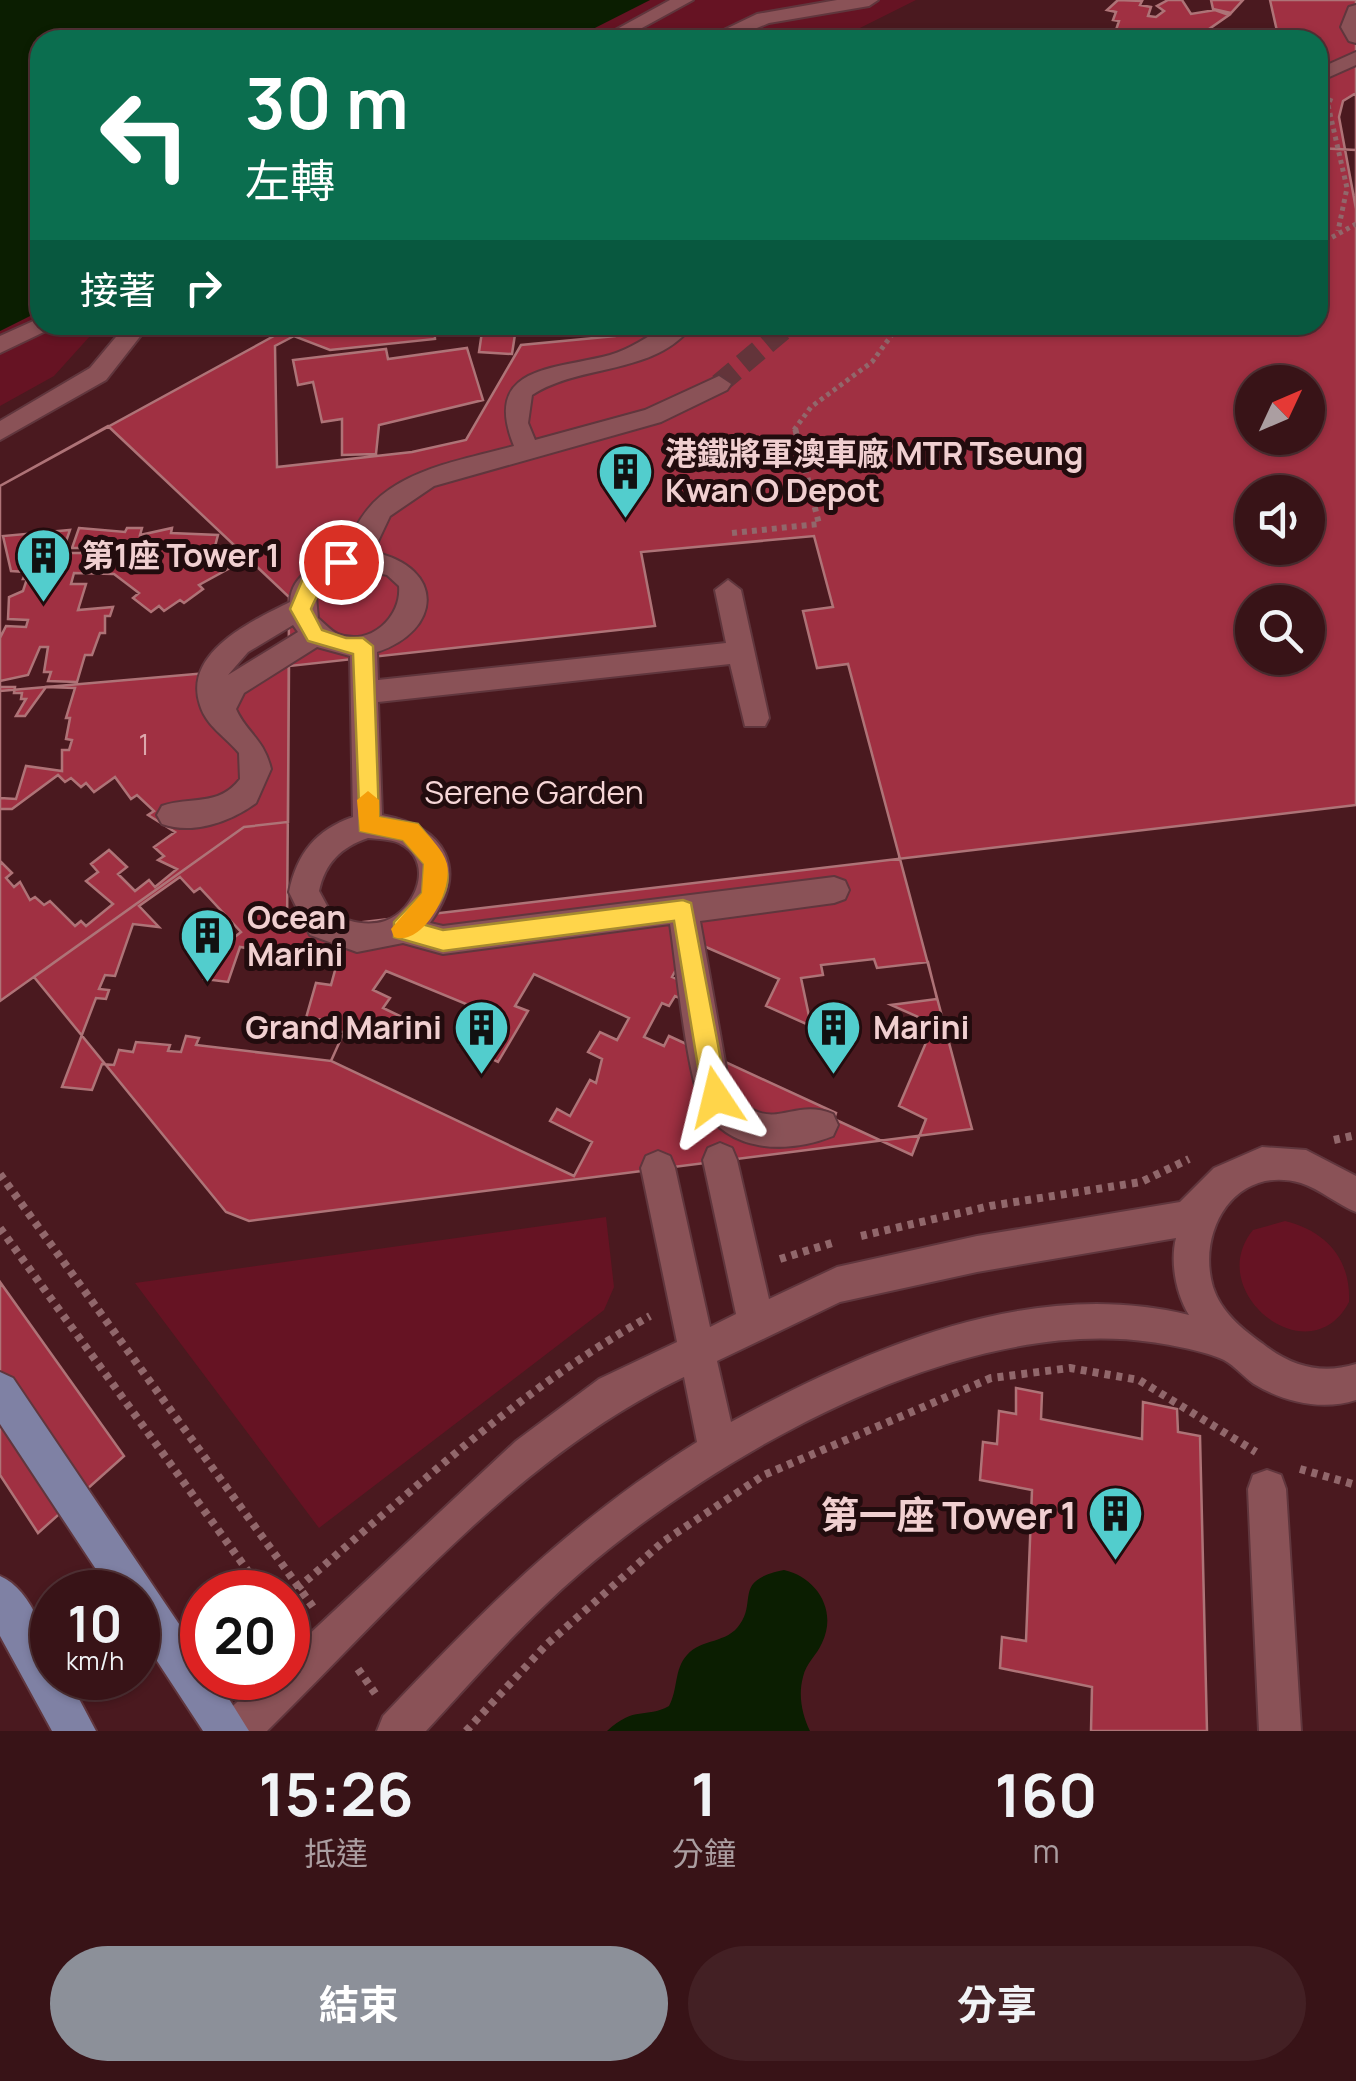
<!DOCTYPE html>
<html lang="zh-TW">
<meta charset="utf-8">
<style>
:root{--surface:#381317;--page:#432024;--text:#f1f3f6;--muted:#ab9ea1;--line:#523236;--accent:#8c9099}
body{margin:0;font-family:Manrope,"Noto Sans TC",sans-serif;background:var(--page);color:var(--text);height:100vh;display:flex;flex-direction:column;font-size:38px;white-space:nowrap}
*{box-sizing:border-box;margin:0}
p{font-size:32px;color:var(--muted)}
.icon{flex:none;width:55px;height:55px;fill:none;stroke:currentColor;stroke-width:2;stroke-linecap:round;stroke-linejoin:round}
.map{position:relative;height:1731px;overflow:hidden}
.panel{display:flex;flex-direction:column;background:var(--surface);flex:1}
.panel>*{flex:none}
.banner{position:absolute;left:30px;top:30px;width:1298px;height:305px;border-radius:30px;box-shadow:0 2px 8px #0004,0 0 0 2px var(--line);background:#0b6e4f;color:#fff;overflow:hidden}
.needle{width:65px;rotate:46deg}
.fabs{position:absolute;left:1235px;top:365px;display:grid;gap:20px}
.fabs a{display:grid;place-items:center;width:90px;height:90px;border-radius:50%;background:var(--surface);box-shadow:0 2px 8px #0004,0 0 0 2px var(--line);font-size:50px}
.speed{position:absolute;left:30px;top:1570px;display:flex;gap:20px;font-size:50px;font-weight:700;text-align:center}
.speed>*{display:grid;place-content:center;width:130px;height:130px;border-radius:50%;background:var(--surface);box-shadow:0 2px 8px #0004,0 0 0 2px var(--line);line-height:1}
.speed small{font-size:25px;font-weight:400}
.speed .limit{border:15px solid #d22;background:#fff;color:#111}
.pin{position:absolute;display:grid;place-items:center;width:85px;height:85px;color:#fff;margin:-42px;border:5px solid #fff;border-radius:50%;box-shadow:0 2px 10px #0007}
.me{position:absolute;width:110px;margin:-55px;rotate:350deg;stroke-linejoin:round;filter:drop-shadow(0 0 8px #0008)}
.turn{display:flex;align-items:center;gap:35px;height:210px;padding:0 50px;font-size:45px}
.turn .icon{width:130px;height:130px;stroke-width:2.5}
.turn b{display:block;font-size:70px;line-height:85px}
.then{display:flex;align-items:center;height:95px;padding:0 50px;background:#0003;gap:20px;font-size:38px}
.eta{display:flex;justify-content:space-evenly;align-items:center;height:170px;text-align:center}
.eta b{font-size:60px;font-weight:700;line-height:70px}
.primary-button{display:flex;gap:20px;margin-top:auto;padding:20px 50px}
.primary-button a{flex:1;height:115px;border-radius:60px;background:var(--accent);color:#fff;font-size:40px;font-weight:700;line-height:115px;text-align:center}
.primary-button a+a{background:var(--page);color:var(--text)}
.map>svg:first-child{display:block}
.green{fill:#661323}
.water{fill:#0b1e01}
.building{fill:#a03042;stroke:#ae7377;stroke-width:2.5;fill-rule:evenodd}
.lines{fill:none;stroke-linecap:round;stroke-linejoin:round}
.minor-tunnel{stroke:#63343a;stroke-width:21;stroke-dasharray:21 10;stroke-linecap:butt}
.minor-casing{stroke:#60363d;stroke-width:4}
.major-casing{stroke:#60363d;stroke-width:4}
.path-far2{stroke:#91676b;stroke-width:5;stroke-dasharray:4 4;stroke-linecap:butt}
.path-far1{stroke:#91676b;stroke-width:6;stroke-dasharray:5 5;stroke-linecap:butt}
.path{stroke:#91676b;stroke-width:8;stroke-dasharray:6 6;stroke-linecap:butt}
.minor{fill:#8a5257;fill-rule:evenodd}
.major{fill:#7f81a4;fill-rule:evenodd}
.route{fill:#ffd54a;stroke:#a68a30;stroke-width:2.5}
.slow{fill:#f59e0b}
.labels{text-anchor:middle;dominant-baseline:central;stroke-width:10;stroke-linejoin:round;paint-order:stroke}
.number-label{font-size:28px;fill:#dca7ac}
.poi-label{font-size:32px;font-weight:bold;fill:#f0cfd0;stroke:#220c0e;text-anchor:start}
.park-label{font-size:32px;fill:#f6d6d7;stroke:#220c0e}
.near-poi-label{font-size:38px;font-weight:bold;fill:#f0cfd0;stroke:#220c0e;text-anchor:end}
</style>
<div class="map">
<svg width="1356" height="1731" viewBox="0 0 1356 1731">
<rect width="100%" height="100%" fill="#4a191f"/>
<!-- green -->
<path class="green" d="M 650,0 L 916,0 L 836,40 L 594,40 L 599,37 L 589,31 Z
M 40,311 L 40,325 L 100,325 L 54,376 L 0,406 L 0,331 Z
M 606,1217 L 614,1287 L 604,1310 L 319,1528 L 135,1283 Z
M 1285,1221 C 1326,1231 1351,1259 1349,1302 C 1310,1377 1202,1292 1253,1230 Z"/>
<!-- water -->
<path class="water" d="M 0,0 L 650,0 L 571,40 L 40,40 L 40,311 L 0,331 Z
M 784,1570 C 816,1577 838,1610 822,1643 C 817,1655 806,1663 803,1677 C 798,1695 802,1715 810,1731 L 607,1731 C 635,1705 645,1719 669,1706 C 678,1690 674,1669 687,1655 C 702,1638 727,1644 740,1624 C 757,1600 733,1580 784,1570 Z"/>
<!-- building -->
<path class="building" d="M 1118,0 L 1142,1 L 1140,5 L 1151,7 L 1148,16 L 1156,17 L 1164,11 L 1157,6 L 1168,0 L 1182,0 L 1191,14 L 1215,10 L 1229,15 L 1202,34 L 1207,37 L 1202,40 L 1091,40 L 1115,33 L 1119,21 L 1113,20 L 1116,12 L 1107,10 Z
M 1211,0 L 1243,0 L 1231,13 L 1213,9 Z
M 1270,0 L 1356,0 L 1356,150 L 1318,148 L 1318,40 L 1279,40 Z
M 1356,93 L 1356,209 L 1339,117 L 1343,101 Z
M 1318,148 L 1356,150 L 1356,805 L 287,931 L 289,666 L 0,691 L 0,486 L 294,325 L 1318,325 ZM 1252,382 L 1308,382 L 1308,438 L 1252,438 ZM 1252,492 L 1308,492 L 1308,548 L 1252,548 ZM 1252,602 L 1308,602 L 1308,658 L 1252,658 Z
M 434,325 L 620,325 L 615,336 L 521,345 L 466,440 L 412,452 L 277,467 L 275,346 L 294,336 L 330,350 L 435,339 Z
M 483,325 L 546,325 L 516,328 L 512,354 L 479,352 Z
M 467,348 L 483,400 L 379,425 L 376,454 L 342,455 L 342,419 L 322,422 L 313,382 L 298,385 L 293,360 L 386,349 L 388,359 Z
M 108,426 L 289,597 L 288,822 L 244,827 L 0,1001 L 0,486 Z
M 79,528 L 125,532 L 127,528 L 142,528 L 140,535 L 172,528 L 171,533 L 218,535 L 214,550 L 196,557 L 177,557 L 196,567 L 212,556 L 228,569 L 199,585 L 203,589 L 184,603 L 180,600 L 164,611 L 159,606 L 151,612 L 133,598 L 139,593 L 114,574 L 74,573 L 71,584 L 86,584 L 78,610 L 113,607 L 110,616 L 105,616 L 105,633 L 100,633 L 92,655 L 85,655 L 77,682 L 48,681 L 51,672 L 44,672 L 48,647 L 40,647 L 28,675 L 0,681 L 0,638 L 6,626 L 26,627 L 28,620 L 8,619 L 9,597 L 23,591 L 27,579 L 23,579 L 26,572 L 11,571 L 3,536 L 70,530 L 62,553 L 87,553 L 88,548 L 72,548 Z
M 814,536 L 833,607 L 803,611 L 817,668 L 848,664 L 972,1129 L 249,1221 L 226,1212 L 34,977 L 244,827 L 288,822 L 289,666 L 655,626 L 641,552 Z
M 0,687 L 15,687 L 14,693 L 22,693 L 21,699 L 26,699 L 16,716 L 25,716 L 46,687 L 75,688 L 66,718 L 70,718 L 66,739 L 72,740 L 69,750 L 62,750 L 62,771 L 26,766 L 16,799 L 0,798 Z
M 58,775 L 65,782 L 71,778 L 81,787 L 86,783 L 94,792 L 115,777 L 131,799 L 137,795 L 154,811 L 148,815 L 175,832 L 154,847 L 164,856 L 158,860 L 177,869 L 155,887 L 149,880 L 135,891 L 118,874 L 127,867 L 109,850 L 91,864 L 98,872 L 86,881 L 113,904 L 86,926 L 81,921 L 75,926 L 50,901 L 44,905 L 35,897 L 30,900 L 20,882 L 14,887 L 6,878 L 12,873 L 0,861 L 0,809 L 12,809 Z
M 180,877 L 194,892 L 200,888 L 241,932 L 213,954 L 204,979 L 228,982 L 240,947 L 337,963 L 331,985 L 316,983 L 306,1018 L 327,1020 L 325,1030 L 344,1032 L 331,1061 L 196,1045 L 199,1038 L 186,1036 L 181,1052 L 168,1051 L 170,1045 L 136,1042 L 133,1052 L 119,1050 L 114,1065 L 102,1064 L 92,1090 L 62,1087 L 96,998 L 106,999 L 109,990 L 99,989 L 105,975 L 115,976 L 133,924 L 159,927 L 139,906 Z
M 692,941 L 779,979 L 766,1006 L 820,1030 L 827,1013 L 809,1016 L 801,978 L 823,975 L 821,965 L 874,959 L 877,968 L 928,962 L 937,999 L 891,1005 L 934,1024 L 899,1106 L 926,1119 L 912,1155 L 834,1119 L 836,1113 L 669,1036 L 664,1046 L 644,1037 L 662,1003 L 669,1006 L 675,996 L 694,1004 L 702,990 L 672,977 Z
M 386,971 L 493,1015 L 482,1034 L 470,1028 L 460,1044 L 498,1062 L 528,1011 L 515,1006 L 534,974 L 629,1018 L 617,1040 L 600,1032 L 588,1052 L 602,1059 L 596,1083 L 590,1080 L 570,1116 L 557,1109 L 550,1121 L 592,1142 L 574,1176 L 331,1061 L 344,1032 L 362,1039 L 366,1031 L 385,1040 L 400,1016 L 383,1008 L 390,998 L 373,990 Z
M 0,1282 L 124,1456 L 38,1533 L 0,1475 Z
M 1016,1388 L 1042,1393 L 1041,1419 L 1142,1439 L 1143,1402 L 1177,1409 L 1178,1432 L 1200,1436 L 1207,1731 L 1091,1731 L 1092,1687 L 1000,1668 L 1002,1637 L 1026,1641 L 1032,1490 L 980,1480 L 983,1442 L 997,1444 L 999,1411 L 1016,1414 Z"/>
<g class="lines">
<!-- minor-tunnel -->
<path class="minor-tunnel" d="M 719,384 L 789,325"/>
<defs>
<path id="minor" d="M 670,0 L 693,0 L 620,40 L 597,40 Z
M 837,0 L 878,0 L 869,6 L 769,23 L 728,40 L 703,40 L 757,14 Z
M 1356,5 L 1356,43 L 1349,41 L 1341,27 L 1349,7 Z
M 1356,52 L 1356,65 L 1318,82 L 1318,69 Z
M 40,318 L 40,325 L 51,325 L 48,330 L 0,353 L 0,336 Z
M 126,325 L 149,325 L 106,380 L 0,440 L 0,421 L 90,368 Z
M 666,325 L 693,325 C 654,376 581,363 532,395 L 528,423 L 535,440 L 645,410 L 719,376 L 731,384 L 727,390 L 661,422 L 434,486 L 390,516 L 373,552 C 447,568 441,631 377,652 L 378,680 L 726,643 L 715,590 L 728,580 L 741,590 L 769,718 L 765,726 L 745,726 L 730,664 L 378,702 L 382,815 C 445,827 470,868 430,923 L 443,926 L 834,877 L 845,881 L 849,890 L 845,899 L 834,903 L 700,921 L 730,1090 C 771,1139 790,1096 833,1114 L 838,1125 L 833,1136 C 788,1154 729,1153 703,1107 C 687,1080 676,962 670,924 L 443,954 L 403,943 L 357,952 L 310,935 L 289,892 C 297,853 316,830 353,817 L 350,656 L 317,647 L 244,693 L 236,709 C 246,732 264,739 271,769 L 256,803 C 230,822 193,835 162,824 L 157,815 L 162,806 C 190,796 219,807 240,779 L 239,753 C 226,737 206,726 200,705 C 182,652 254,620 290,602 C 291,572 323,561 347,553 C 364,474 448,464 514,446 C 481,365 555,370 610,355 C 630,349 648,337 666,325 ZM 359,569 L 387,575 L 399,586 C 402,617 370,647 338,634 C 331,631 324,623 318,618 L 316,597 L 333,577 ZM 293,625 L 298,632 L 228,675 L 248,652 ZM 368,838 C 377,839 390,839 399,843 C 436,861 416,910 385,921 C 366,927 349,921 332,915 L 319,891 C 325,863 341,847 368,838 Z
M 720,1143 L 732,1148 L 737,1160 L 769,1299 L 837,1267 L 977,1236 L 1180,1202 L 1214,1168 L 1262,1147 L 1306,1150 L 1356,1176 L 1356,1212 C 1338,1205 1320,1189 1301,1183 C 1237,1164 1196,1229 1213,1287 C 1221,1312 1242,1329 1263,1344 C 1291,1366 1321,1375 1356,1364 L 1356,1400 C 1322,1411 1284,1402 1254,1384 C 1244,1377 1235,1366 1224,1360 C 1205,1351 1172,1345 1151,1342 C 960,1315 719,1453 580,1573 C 524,1621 476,1677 426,1731 L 377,1731 L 383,1716 C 487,1606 568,1524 697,1442 L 684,1377 C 520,1455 395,1605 267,1731 L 216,1731 L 222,1716 L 263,1678 L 288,1678 L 288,1654 L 516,1441 L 599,1379 L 677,1342 L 641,1168 L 646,1156 L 658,1151 L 670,1156 L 675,1168 L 710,1327 L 736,1314 L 703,1160 L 708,1148 ZM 1176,1238 C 1170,1262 1176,1294 1189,1315 C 1031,1276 868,1348 731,1422 L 717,1361 L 840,1302 L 977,1272 Z
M 1267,1470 L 1281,1475 L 1286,1489 L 1301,1731 L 1259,1731 L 1248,1489 L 1253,1475 Z"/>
<path id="major" d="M 0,1372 L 13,1378 L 202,1658 L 202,1678 L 216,1678 L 249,1731 L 203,1731 L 138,1632 L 138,1592 L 111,1592 L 0,1424 Z
M 0,1576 C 32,1589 52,1645 52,1678 L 68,1678 L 96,1731 L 52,1731 L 0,1636 Z"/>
</defs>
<!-- minor casing -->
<use href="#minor" class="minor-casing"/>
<!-- major casing -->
<use href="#major" class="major-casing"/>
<!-- path-far2 -->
<path class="path-far2" d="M 1331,98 L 1328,105 L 1347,188 L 1338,231
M 1318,245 L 1356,224
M 794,430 L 811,407 L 872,362 L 899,325"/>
<!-- path-far1 -->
<path class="path-far1" d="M 732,533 L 819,524 L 795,428"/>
<!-- path -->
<path class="path" d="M 1334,1140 L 1356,1135
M 0,1174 L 313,1607
M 0,1228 L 263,1592
M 861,1236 L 990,1206 L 1141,1182 L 1189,1159
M 780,1259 L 835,1242
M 1300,1469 L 1356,1485
M 288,1596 C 404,1499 517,1390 650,1316
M 358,1669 L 377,1696
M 466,1731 L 546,1645 L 664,1541 L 764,1475 L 991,1378 L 1070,1368 L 1139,1380 L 1256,1452"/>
<!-- minor -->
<use href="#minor" class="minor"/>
<!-- major -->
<use href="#major" class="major"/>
</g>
<!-- route -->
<path class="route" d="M 341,555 L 351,562 C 334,583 322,581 311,609 L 322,630 L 346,638 L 363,638 L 373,646 L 379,817 L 418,824 C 452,864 461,883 422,924 L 443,930 L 683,900 L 691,903 L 728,1097 L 724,1106 L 716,1109 L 707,1106 L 703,1097 L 674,921 L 443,951 L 394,937 L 394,922 L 422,893 L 424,864 L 403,840 L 360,831 L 353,654 L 308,641 L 290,609 L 304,576 Z"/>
<!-- slow -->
<path class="slow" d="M 368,791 L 379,800 L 379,817 L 418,824 C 428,836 443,849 447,864 C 453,892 422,947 394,937 L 391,929 L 422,893 L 424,864 L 403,840 L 360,831 L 357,800 Z"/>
<!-- icons -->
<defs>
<symbol id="building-pin" viewBox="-11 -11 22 30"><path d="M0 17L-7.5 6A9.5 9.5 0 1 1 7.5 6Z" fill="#52cdcd" stroke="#220c0e"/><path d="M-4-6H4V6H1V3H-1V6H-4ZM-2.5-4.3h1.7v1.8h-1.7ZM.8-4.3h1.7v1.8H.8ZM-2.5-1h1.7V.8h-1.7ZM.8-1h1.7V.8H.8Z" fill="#111"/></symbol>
</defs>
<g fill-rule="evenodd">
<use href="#building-pin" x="594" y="440" width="63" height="86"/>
<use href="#building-pin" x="12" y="524" width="63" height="86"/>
<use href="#building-pin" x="176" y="904" width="63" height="86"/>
<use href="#building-pin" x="450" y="996" width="63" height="86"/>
<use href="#building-pin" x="802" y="996" width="63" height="86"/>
<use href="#building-pin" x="1084" y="1482" width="63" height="86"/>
</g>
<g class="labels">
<!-- number labels -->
<g class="number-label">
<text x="144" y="744">1</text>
</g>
<!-- poi labels -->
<g class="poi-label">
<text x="665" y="453">港鐵將軍澳車廠 MTR Tseung<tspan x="665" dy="37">Kwan O Depot</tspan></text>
<text x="82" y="555">第1座 Tower 1</text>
<text x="247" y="917">Ocean<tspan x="247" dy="37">Marini</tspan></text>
<text x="442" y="1027" text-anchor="end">Grand Marini</text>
<text x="873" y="1027">Marini</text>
</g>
<!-- park labels -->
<g class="park-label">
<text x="534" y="792">Serene Garden</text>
</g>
<!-- near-poi labels -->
<g class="near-poi-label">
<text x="1077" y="1514">第一座 Tower 1</text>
</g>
</g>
</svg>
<div class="fabs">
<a><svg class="needle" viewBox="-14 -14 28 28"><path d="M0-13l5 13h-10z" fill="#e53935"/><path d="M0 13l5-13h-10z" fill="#ab9ea1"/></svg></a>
<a><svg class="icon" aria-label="sound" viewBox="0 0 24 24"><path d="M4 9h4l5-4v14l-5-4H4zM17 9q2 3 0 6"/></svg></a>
<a><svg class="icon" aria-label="search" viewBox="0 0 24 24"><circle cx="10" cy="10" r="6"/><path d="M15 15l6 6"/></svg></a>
</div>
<div class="speed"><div>10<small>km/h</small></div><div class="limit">20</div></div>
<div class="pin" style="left:341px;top:562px;background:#d93025"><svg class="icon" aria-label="arrive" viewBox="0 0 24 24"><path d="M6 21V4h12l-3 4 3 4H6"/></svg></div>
<svg class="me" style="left:716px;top:1097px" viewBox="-20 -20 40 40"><path d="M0-17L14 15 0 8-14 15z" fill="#ffd54a" stroke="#fff" stroke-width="4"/></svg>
<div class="banner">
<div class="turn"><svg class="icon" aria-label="left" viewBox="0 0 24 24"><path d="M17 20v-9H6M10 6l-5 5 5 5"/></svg><div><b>30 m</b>左轉</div></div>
<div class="then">接著<svg class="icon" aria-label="right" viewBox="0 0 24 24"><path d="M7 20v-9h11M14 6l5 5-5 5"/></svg></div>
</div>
</div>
<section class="panel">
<div class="eta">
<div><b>15:26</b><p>抵達</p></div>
<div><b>1</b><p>分鐘</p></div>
<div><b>160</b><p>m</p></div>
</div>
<div class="primary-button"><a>結束</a><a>分享</a></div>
</section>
